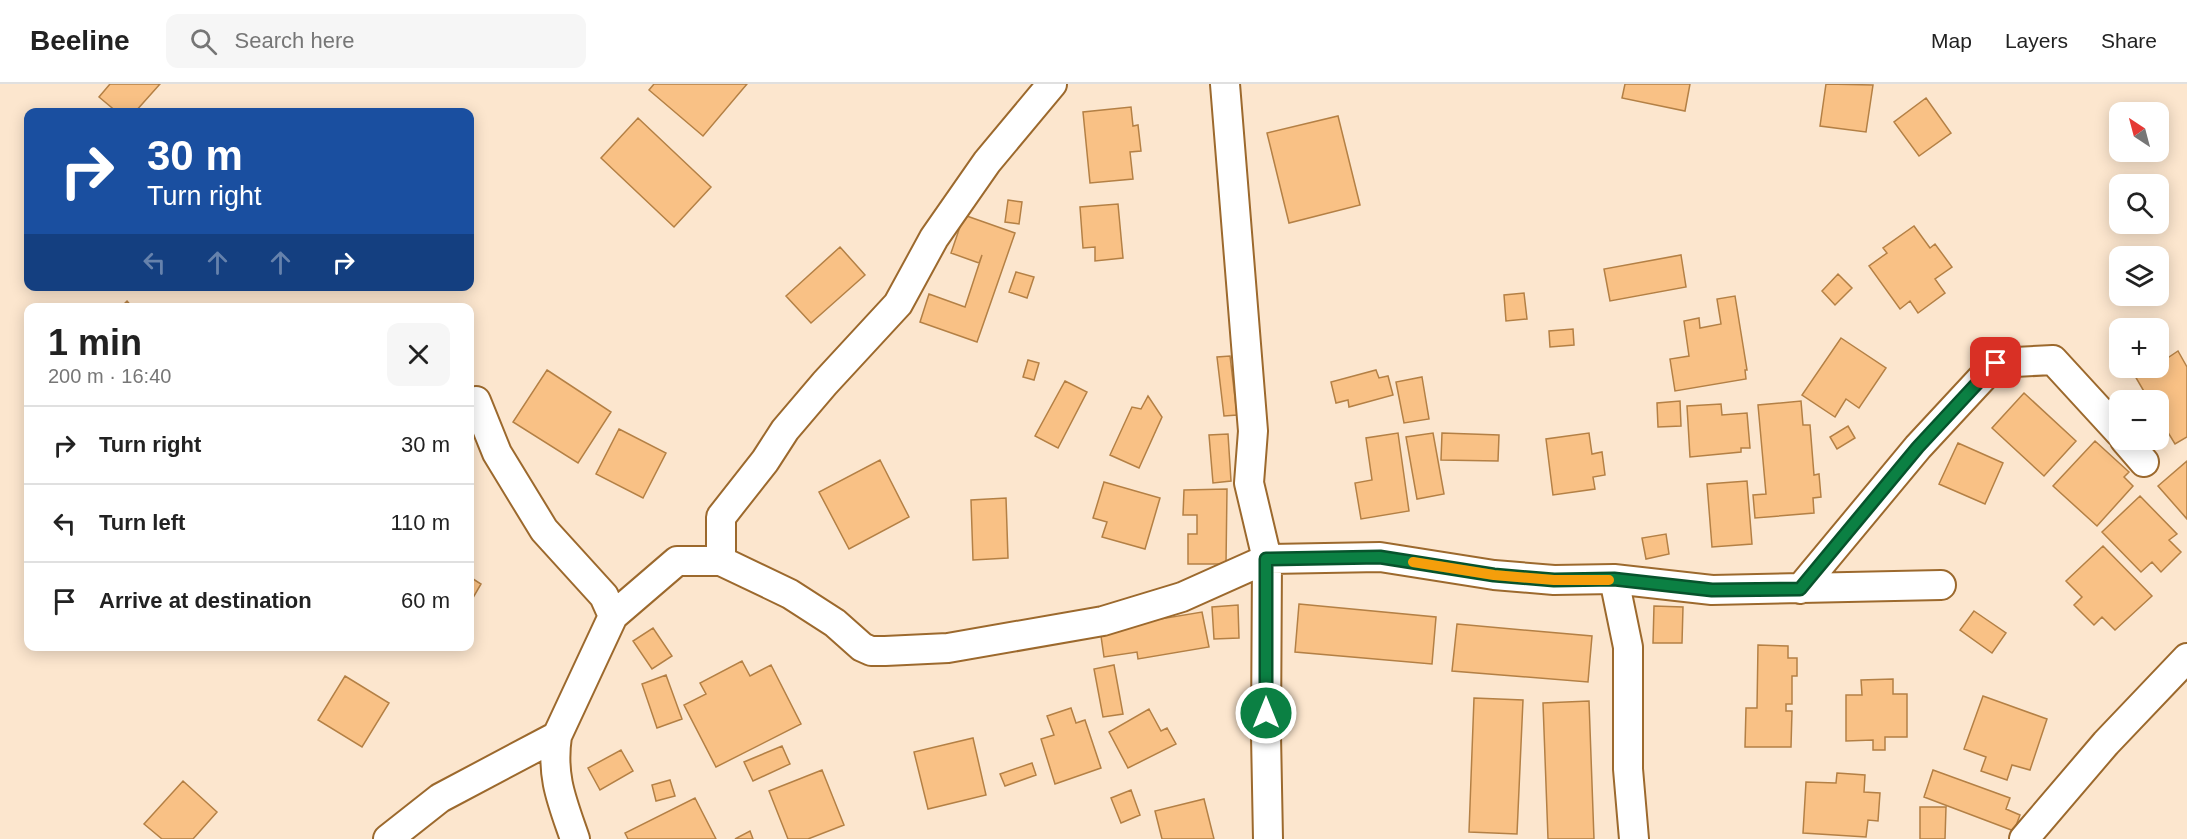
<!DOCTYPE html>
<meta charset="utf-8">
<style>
:root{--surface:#fff;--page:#f6f6f6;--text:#222;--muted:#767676;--line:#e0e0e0}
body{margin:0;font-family:Helvetica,sans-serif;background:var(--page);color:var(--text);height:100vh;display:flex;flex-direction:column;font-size:22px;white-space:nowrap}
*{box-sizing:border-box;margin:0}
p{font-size:20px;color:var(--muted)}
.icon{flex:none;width:33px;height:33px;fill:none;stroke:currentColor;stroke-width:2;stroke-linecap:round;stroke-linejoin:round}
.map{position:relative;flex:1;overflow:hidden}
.panel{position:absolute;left:24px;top:219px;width:450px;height:348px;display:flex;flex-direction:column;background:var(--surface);border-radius:12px;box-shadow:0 3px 15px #0003}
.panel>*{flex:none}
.guide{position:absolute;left:24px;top:24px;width:450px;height:183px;border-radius:12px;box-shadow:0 3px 15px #0003;background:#1a4fa0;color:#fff;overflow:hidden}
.needle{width:39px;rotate:324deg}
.buttons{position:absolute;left:2109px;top:18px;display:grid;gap:12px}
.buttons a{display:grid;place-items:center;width:60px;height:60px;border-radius:12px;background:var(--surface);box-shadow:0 3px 15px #0003;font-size:30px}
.pin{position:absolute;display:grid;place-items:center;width:51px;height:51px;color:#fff;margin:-26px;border-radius:12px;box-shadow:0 3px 9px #0006}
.me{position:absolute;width:66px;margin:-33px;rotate:0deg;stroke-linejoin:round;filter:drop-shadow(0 0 4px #0008)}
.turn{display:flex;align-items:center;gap:21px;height:126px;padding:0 24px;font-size:27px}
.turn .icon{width:78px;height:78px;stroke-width:2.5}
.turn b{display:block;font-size:42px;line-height:51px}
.lanes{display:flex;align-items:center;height:57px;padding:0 24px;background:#0003;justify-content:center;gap:30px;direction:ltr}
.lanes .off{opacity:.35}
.round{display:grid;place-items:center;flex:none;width:63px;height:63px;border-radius:12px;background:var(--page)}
.overview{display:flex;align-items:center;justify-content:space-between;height:102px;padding:0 24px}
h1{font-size:36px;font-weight:600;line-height:45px}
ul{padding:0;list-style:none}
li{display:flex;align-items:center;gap:18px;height:78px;padding:0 24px;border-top:2px solid var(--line)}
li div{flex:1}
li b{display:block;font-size:22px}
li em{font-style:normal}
header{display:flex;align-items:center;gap:36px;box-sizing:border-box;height:84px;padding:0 30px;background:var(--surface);border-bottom:2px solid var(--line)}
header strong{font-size:28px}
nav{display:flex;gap:33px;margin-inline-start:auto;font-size:21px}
.search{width:420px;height:54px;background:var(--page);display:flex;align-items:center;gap:15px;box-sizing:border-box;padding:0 21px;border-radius:12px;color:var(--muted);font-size:22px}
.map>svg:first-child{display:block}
.building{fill:#f9c185;stroke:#b48045;stroke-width:1.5}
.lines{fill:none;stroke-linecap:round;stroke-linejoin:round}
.street-casing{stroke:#9c692d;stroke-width:32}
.street{stroke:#fff;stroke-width:28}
.route-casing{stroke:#07532c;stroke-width:15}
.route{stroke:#0b8043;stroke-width:10}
.slow{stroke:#f59e0b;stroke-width:10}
</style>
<header>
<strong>Beeline</strong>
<div class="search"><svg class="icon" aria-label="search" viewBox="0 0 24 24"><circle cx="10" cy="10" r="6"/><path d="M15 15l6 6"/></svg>Search here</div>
<nav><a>Map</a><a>Layers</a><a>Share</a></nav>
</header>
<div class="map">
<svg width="2187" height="755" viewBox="0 0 2187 755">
<rect width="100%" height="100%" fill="#fce6ce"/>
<!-- building -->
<path class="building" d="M 110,0 L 160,0 L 135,28 L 117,28 L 99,13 Z
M 654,0 L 747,0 L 703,52 L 649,6 Z
M 1625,0 L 1690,0 L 1685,27 L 1622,14 Z
M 1826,0 L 1873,1 L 1866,48 L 1820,42 Z
M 1926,14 L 1951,49 L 1919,72 L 1894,38 Z
M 1131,23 L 1133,42 L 1138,41 L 1141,67 L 1130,68 L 1133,95 L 1090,99 L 1083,28 Z
M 1338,32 L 1360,121 L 1289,139 L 1267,49 Z
M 638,34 L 711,103 L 674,143 L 601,74 Z
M 1008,116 L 1022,118 L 1019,140 L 1005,138 Z
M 1118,120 L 1123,174 L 1095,177 L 1095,163 L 1083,164 L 1080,123 Z
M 964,131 L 1015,149 L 977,258 L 920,238 L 929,210 L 965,223 L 982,171 L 979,179 L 951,169 Z
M 1914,142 L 1930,164 L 1935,160 L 1952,183 L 1935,195 L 1945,209 L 1918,229 L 1910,217 L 1900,225 L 1869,182 L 1887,169 L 1883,164 Z
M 840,163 L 865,191 L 811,239 L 786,212 Z
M 1681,171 L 1686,203 L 1610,217 L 1604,185 Z
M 1016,188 L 1034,193 L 1027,214 L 1009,208 Z
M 1838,190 L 1852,204 L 1835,221 L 1822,207 Z
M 1524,209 L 1527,235 L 1506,237 L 1504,211 Z
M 1735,212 L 1747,286 L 1745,286 L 1746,295 L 1675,307 L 1670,275 L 1689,272 L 1684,237 L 1699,234 L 1700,244 L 1721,240 L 1717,215 Z
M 127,217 L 133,224 L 120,224 Z
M 1573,245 L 1574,261 L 1550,263 L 1549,247 Z
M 1841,254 L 1886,284 L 1859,324 L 1846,315 L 1835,333 L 1802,311 Z
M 2159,264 L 2166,275 L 2178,267 L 2187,283 L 2187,353 L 2175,360 L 2158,332 L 2158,316 L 2149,316 L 2135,292 L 2147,286 L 2146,284 L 2158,284 Z
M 1230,272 L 1237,331 L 1224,332 L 1217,273 Z
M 1028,276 L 1039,279 L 1034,296 L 1023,293 Z
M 547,286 L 611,328 L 578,379 L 513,338 Z
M 1376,286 L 1379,294 L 1388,292 L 1393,311 L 1349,323 L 1348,316 L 1336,319 L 1331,298 Z
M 1422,293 L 1429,335 L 1404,339 L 1396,298 Z
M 1065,297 L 1087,308 L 1058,364 L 1035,352 Z
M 2024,309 L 2076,357 L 2044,392 L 1992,344 Z
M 1148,312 L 1162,333 L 1139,384 L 1110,371 L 1132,323 L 1141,325 Z
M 1680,317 L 1681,342 L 1658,343 L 1657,319 Z
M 1801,317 L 1803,341 L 1810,341 L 1814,391 L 1819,390 L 1821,413 L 1813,414 L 1814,429 L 1755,434 L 1753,411 L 1766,410 L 1758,321 Z
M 1721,320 L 1722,331 L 1747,329 L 1750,364 L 1741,364 L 1741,368 L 1690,373 L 1687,322 Z
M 1848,342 L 1855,354 L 1837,365 L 1830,353 Z
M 619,345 L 666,369 L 643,414 L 596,390 Z
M 1398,349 L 1409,427 L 1361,435 L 1355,399 L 1372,396 L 1366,354 Z
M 1433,349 L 1444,410 L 1417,415 L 1406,353 Z
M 1442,349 L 1499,351 L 1498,377 L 1441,376 Z
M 1589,349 L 1592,370 L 1602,368 L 1605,391 L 1593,393 L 1595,405 L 1553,411 L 1546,355 Z
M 1228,350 L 1231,397 L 1213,399 L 1209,351 Z
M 2095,357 L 2129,388 L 2124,393 L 2133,402 L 2097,442 L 2053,402 Z
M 1958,359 L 2003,379 L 1985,420 L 1939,400 Z
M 880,376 L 909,433 L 849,465 L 819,408 Z
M 2187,377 L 2187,435 L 2158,402 Z
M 1747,397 L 1752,460 L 1712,463 L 1707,400 Z
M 1104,398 L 1160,414 L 1145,465 L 1102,453 L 1107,438 L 1093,434 Z
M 1227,405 L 1226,480 L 1188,480 L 1188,450 L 1197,450 L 1197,431 L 1183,431 L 1184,406 Z
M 2140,412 L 2177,450 L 2169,456 L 2181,468 L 2161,488 L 2152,478 L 2141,488 L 2102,448 Z
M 1006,414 L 1008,474 L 973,476 L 971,416 Z
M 1666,450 L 1669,470 L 1646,475 L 1642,454 Z
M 2103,462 L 2152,512 L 2115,546 L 2102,533 L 2094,541 L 2074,521 L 2082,513 L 2066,497 Z
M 470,493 L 481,500 L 470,519 Z
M 1299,520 L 1436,533 L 1432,580 L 1295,568 Z
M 1238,521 L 1239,554 L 1214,555 L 1212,523 Z
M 1654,522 L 1683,523 L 1682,559 L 1653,559 Z
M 1974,527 L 2006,549 L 1992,569 L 1960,546 Z
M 1202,528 L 1209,563 L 1138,575 L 1137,568 L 1104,573 L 1100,545 Z
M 1457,540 L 1592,552 L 1588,598 L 1452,587 Z
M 653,544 L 672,572 L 652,585 L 633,557 Z
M 1758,561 L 1788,562 L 1788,574 L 1797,574 L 1797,592 L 1792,592 L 1792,620 L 1786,620 L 1786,627 L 1792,627 L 1791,663 L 1745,663 L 1746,624 L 1757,624 Z
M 742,577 L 750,592 L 771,581 L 801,640 L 716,683 L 684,621 L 706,610 L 700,599 Z
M 1114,581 L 1123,630 L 1103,633 L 1094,585 Z
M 666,591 L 682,635 L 657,644 L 642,600 Z
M 345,592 L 389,619 L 362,663 L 318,636 Z
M 1893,595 L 1893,610 L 1907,610 L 1907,653 L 1885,653 L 1885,666 L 1873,666 L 1873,656 L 1846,657 L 1846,611 L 1862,611 L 1861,596 Z
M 1983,612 L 2047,635 L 2030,686 L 2012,681 L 2007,696 L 1981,687 L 1986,673 L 1964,665 Z
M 1474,614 L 1523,616 L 1517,750 L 1469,748 Z
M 1589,617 L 1594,755 L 1548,755 L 1543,619 Z
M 1071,624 L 1076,639 L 1085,636 L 1101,684 L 1055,700 L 1041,655 L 1054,651 L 1047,632 Z
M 1149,625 L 1161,647 L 1167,644 L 1176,660 L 1128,684 L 1109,648 Z
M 973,654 L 986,711 L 928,725 L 914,668 Z
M 782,662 L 790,680 L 753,697 L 744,678 Z
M 621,666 L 633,687 L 600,706 L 588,684 Z
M 1032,679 L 1036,691 L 1005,702 L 1000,690 Z
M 822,686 L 844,741 L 808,755 L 788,755 L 769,707 Z
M 1933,686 L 2010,714 L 2006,725 L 2020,731 L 2014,747 L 1924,713 Z
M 1837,689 L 1865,691 L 1864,708 L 1880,709 L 1878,737 L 1868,736 L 1866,753 L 1803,749 L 1806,698 L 1836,699 Z
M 670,696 L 675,712 L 656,717 L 652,701 Z
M 183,697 L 217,728 L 193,755 L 162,755 L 144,740 Z
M 1131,706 L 1140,731 L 1121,739 L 1111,714 Z
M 695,714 L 716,755 L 628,755 L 625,749 Z
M 1204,715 L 1214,755 L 1162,755 L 1155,727 Z
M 1920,723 L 1946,723 L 1945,755 L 1920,755 Z
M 750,747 L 753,755 L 735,755 Z"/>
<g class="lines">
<defs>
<path id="street" d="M 1225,0 L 1253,347 L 1249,399 L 1267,475 L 1380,473 L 1494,491 L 1554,496 L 1614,495 L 1628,563 L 1628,685 L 1634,755
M 476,317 L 497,369 L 544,446 L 604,512 L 613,532 L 677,477 L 721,477 L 790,510 L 835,539 L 862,563 L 871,567 L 885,567 L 948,564 L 1103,537 L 1182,513 L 1267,475 L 1266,651 L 1268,755
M 2125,356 L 2144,378
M 721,477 L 721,433 L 765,377 L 785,346 L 825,299 L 898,220 L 934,154 L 987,78 L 1052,0
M 1614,495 L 1712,506 L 1941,501
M 1800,505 L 1918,363 L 1996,279 L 2053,276 L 2120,349
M 388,755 L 440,714 L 557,652
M 575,755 C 562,717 551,693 557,652 L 613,532
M 2024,755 L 2106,659 L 2187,574"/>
</defs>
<!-- street casing -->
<use href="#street" class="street-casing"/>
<!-- street -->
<use href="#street" class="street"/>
</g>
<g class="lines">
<defs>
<path id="route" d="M 1266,629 L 1266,475 L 1380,473 L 1494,491 L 1554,496 L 1614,495 L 1712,506 L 1800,505 L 1918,363 L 1996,279"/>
</defs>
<!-- route casing -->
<use href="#route" class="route-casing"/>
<!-- route -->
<use href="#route" class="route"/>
<!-- slow -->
<path class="slow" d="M 1413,478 L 1494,491 L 1554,496 L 1609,496"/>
</g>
</svg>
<div class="buttons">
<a><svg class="needle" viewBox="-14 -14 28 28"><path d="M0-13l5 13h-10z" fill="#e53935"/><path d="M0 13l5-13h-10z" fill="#767676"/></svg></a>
<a><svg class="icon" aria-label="search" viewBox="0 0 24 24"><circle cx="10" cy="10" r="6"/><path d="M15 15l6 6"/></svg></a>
<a><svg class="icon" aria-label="layers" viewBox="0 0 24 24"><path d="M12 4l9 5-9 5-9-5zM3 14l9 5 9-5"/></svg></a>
<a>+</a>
<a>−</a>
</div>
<div class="pin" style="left:1996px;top:279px;background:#d93025"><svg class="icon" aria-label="arrive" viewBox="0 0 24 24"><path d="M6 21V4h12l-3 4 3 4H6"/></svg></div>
<svg class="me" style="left:1266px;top:629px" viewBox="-20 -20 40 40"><circle r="17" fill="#0b8043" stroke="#fff" stroke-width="3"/><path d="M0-11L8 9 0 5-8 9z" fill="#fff"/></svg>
<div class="guide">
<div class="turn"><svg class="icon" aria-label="right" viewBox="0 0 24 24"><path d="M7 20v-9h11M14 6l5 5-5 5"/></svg><div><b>30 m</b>Turn right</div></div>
<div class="lanes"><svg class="icon off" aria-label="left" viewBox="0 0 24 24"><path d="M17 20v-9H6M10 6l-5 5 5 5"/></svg><svg class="icon off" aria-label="ahead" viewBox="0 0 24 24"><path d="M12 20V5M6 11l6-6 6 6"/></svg><svg class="icon off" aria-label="ahead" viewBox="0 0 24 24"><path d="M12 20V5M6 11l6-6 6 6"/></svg><svg class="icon" aria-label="right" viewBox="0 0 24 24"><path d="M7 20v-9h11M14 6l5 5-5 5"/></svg></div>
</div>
<section class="panel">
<div class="overview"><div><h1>1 min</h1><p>200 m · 16:40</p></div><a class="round"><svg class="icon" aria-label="close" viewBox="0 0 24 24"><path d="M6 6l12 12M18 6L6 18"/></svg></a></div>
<ul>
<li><svg class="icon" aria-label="right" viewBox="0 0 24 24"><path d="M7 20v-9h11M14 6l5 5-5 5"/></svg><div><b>Turn right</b></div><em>30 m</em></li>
<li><svg class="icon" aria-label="left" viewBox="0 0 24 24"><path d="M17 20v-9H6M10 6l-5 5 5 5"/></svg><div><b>Turn left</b></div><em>110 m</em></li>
<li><svg class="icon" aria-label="arrive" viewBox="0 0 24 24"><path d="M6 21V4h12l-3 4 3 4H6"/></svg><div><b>Arrive at destination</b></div><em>60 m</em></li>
</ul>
</section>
</div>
